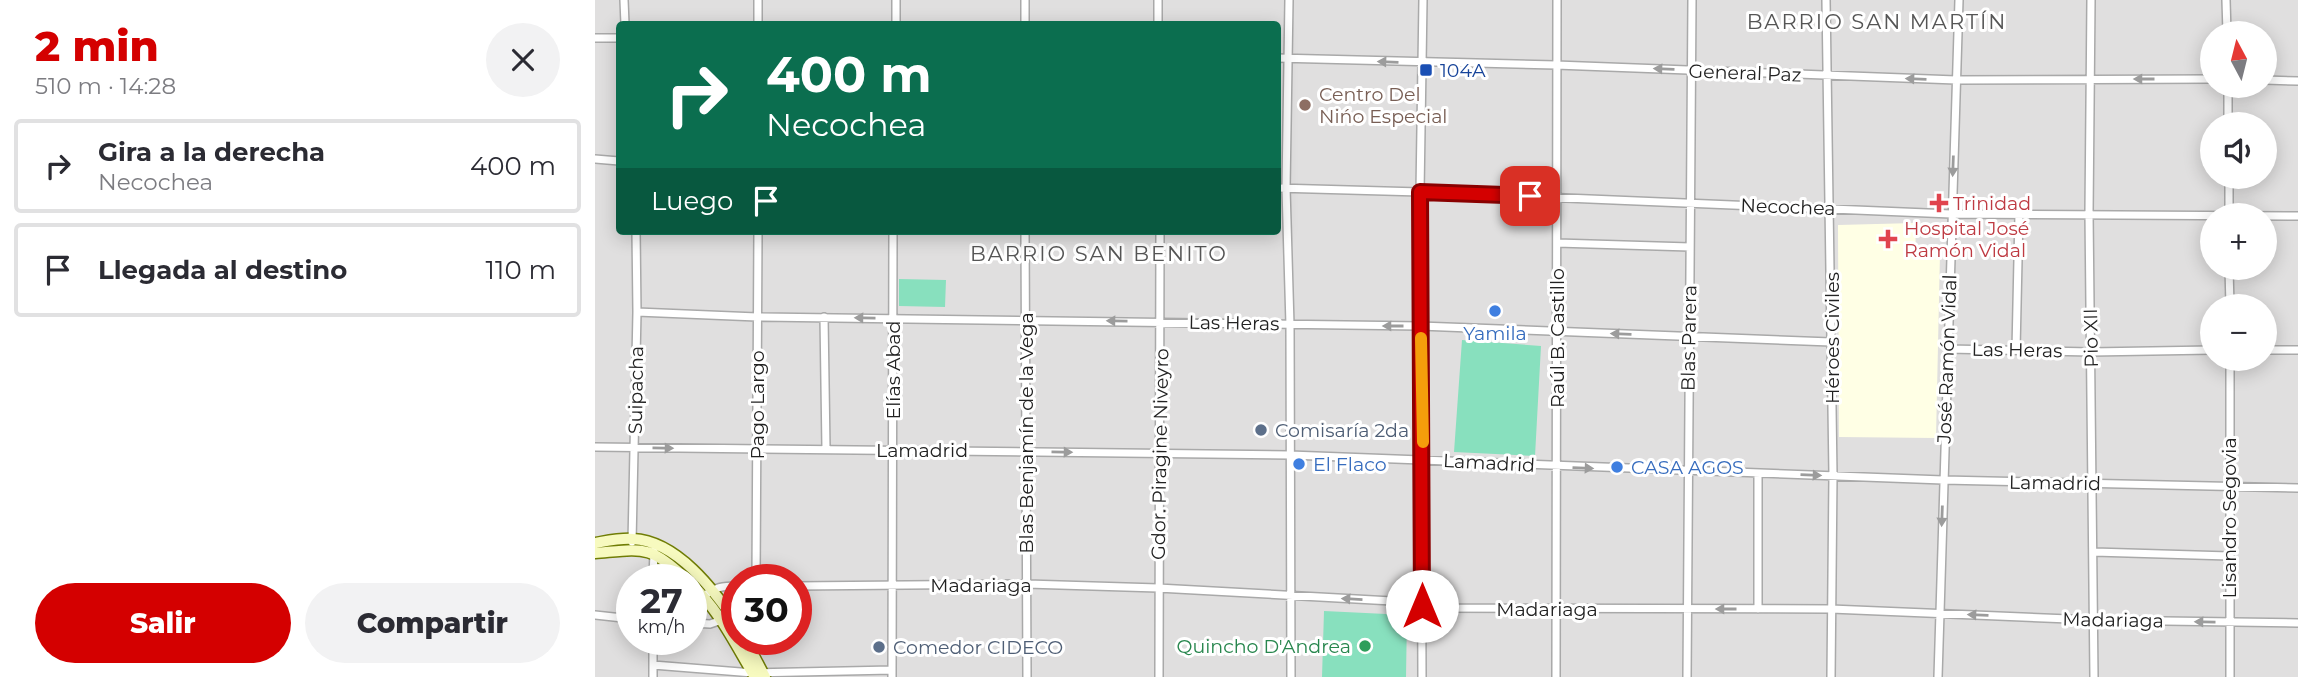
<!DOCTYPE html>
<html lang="es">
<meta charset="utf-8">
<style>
:root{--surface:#fff;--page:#f2f2f3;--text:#2b2b33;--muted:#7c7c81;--line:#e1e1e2;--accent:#d40000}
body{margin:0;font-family:Montserrat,sans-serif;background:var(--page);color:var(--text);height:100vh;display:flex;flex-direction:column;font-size:26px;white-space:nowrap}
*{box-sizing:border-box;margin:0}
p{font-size:23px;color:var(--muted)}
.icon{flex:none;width:38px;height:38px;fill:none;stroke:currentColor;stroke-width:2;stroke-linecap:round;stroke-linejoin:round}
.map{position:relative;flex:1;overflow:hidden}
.panel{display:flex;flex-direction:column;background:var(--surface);width:595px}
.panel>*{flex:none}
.top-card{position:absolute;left:21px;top:21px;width:665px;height:214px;border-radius:7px;box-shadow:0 4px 18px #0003;background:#0b6e4f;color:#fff;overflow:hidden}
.needle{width:46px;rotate:353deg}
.buttons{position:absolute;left:1605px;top:21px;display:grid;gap:14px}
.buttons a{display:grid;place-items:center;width:77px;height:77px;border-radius:50%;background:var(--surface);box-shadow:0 4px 18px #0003;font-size:35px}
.speed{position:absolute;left:21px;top:564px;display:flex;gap:14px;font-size:35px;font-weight:700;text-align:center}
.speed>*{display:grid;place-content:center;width:91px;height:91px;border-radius:50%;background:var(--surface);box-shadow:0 4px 18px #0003;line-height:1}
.speed small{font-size:18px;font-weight:400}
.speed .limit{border:10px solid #d22;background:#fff;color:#111}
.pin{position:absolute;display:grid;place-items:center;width:60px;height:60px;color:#fff;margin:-30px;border-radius:14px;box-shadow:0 4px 10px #0006}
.me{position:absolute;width:77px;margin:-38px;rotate:0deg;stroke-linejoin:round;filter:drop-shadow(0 0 5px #0008)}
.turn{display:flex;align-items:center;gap:24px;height:147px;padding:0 35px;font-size:32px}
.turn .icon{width:91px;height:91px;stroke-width:2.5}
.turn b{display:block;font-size:49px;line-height:60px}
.then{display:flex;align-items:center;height:66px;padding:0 35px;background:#0003;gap:14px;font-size:26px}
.round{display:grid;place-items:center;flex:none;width:74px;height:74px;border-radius:37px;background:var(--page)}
.headline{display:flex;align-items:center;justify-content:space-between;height:119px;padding:0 35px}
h1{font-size:42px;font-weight:800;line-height:52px;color:var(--accent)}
.button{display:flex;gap:14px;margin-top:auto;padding:14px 35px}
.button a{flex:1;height:80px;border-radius:42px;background:var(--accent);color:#fff;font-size:28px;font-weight:800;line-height:80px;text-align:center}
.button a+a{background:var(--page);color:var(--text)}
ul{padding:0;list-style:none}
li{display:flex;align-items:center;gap:21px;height:94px;margin:0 14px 10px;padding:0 21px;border:4px solid var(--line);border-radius:7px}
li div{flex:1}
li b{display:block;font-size:26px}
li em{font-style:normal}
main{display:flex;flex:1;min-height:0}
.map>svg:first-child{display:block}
.residential{fill:#e0dfdf;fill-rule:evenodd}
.education{fill:#ffffe5}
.pitch{fill:#88e0be}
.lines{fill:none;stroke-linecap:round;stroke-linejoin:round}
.street-casing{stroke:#a9a9a9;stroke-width:10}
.secondary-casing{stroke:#707d05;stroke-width:13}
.street{stroke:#fff;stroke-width:7}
.secondary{stroke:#f7fabf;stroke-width:10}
.oneway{fill:#9c9c9c}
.route-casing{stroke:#8a0000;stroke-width:18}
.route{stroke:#d40000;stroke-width:12}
.slow{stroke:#f59e0b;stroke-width:12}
.transit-dot{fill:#1a4fb4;stroke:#fff;stroke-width:2.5}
.education-dot{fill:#8d6e63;stroke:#fff;stroke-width:2.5}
.health-dot{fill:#e0444e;stroke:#fff;stroke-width:2.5}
.shop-dot{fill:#3f7fe0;stroke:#fff;stroke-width:2.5}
.service-dot{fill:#5c6f8a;stroke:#fff;stroke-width:2.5}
.leisure-dot{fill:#2e9e5b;stroke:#fff;stroke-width:2.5}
.labels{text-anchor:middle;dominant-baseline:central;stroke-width:6;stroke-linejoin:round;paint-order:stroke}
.transit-label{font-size:19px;fill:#164399;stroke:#fff;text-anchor:start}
.street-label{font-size:19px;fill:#222;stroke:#fff}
.education-label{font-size:19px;fill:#785e54;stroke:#fff;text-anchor:start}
.health-label{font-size:19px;fill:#be3a42;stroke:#fff;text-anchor:start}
.shop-label{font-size:19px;fill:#366cbe;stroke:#fff;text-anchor:start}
.service-label{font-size:19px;fill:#4e5e75;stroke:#fff;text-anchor:start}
.leisure-label{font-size:19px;fill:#27864d;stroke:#fff;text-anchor:end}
.neighbourhood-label{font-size:21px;letter-spacing:2px;fill:#555;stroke:#fff}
</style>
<main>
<section class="panel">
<div class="headline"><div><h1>2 min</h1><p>510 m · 14:28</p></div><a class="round"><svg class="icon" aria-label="close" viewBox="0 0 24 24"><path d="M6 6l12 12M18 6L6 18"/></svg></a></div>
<ul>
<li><svg class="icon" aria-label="right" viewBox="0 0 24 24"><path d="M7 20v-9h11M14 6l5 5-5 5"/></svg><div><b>Gira a la derecha</b><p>Necochea</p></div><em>400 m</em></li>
<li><svg class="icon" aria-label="arrive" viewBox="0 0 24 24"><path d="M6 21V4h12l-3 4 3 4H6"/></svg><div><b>Llegada al destino</b></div><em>110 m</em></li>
</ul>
<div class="button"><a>Salir</a><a>Compartir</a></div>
</section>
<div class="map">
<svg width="1703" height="677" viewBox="0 0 1703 677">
<rect width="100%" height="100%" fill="#f2efe9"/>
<!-- residential -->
<path class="residential" d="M 0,0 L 1703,0 L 1703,677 L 0,677 ZM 24,24 L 682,24 L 682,231 L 24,231 ZM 1617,33 L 1670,33 L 1670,86 L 1617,86 ZM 1617,124 L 1670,124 L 1670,177 L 1617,177 ZM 1617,215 L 1670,215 L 1670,268 L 1617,268 ZM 1617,306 L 1670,306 L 1670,359 L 1617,359 ZM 37,579 L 96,579 L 96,639 L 37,639 ZM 142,579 L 201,579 L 201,639 L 142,639 Z"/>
<!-- education -->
<path class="education" d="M 1320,223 L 1321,253 L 1345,253 L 1341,438 L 1244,437 L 1243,225 Z"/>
<!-- pitch -->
<path class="pitch" d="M 304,279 L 351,280 L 350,307 L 304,306 Z
M 867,340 L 946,346 L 940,456 L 859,452 Z
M 729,611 L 812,615 L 811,677 L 727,677 Z"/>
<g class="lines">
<defs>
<path id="street" d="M 29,0 L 30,24
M 163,0 L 163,24
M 430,0 L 430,24
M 563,0 L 563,24
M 694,0 L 691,188 L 695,325 L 696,677
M 1231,0 L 1238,475 L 1236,677
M 1496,0 L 1494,213 L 1499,677
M 1631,0 L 1632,33
M 301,24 L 301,0
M 0,38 L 24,38
M 682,58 L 961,65 L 1361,80 L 1617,79
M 1670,80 L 1703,81
M 1633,86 L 1633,124
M 0,159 L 24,161
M 1634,177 L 1634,215
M 682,188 L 825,192 L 1356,214 L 1703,216
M 430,231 L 432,677
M 962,243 L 1095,247
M 1634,268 L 1635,306
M 42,312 L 162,317 L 825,326 L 1236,342
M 229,317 L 231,449
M 1353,349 L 1496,352 L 1617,350
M 1421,350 L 1424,214
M 1670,350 L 1703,350
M 1635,359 L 1635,677
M 0,447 L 695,455 L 1348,480 L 1703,488
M 37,542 L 42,312 L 41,231
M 1499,552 L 1634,556
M 58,579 L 59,551
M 161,579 L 163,231
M 201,586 L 432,584 L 563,588 L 815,602 L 840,608 L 1236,609 L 1499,620 L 1703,623
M 109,596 C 120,587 128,586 142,586
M 1163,609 L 1163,473
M 0,615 L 37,619
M 96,623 L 115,624 L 127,620
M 58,665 L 158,673 L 297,670
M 58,677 L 58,639
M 297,677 L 298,231
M 564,677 L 565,231
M 827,677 L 825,192 L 828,0
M 961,677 L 962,0
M 1092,677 L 1097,0
M 1343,677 L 1364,0"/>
<path id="secondary" d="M 0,543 C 12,541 26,538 38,539 C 82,541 119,590 142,624
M 0,553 C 48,549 54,544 91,579
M 96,584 C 125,611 140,644 160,677
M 150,639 L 170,677"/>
</defs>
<!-- street casing -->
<use href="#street" class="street-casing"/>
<!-- secondary casing -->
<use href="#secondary" class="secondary-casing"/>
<!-- street -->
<use href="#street" class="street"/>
<!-- secondary -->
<use href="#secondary" class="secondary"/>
</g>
<!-- one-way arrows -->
<defs><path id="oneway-solid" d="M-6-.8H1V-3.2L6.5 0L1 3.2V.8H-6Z" transform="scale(1.75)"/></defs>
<g class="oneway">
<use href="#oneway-solid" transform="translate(793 62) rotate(-178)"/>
<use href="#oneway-solid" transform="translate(1069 69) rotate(-178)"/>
<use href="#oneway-solid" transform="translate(1321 79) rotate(-178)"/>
<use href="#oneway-solid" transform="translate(1549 79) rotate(-180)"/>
<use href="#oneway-solid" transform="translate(1358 166) rotate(92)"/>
<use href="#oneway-solid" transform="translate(270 318) rotate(-179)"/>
<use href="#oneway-solid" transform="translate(522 321) rotate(-179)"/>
<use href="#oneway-solid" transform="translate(798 326) rotate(-180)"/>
<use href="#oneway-solid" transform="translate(1026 334) rotate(-178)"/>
<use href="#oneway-solid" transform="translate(68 448) rotate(1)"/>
<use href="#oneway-solid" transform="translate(467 452) rotate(1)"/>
<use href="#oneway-solid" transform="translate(988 468) rotate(2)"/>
<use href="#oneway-solid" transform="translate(1216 475) rotate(2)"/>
<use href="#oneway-solid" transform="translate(1347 516) rotate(92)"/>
<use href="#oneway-solid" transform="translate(757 599) rotate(-177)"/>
<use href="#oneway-solid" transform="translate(1131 609) rotate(-180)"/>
<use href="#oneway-solid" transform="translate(1383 615) rotate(-178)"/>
<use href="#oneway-solid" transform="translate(1610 622) rotate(-179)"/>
</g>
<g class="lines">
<defs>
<path id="route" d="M 827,606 L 825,192 L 935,196"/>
</defs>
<!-- route casing -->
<use href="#route" class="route-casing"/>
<!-- route -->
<use href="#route" class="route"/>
<!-- slow -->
<path class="slow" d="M 826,338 L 828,442"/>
</g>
<!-- markers -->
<rect class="transit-dot" x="824" y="63" width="14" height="14" rx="3.5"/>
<circle class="education-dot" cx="710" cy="105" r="7"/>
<g class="health-dot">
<path d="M1340.5 192.5h7v7h7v7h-7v7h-7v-7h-7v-7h7z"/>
<path d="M1289.5 228.5h7v7h7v7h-7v7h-7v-7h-7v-7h7z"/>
</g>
<g class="shop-dot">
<circle cx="900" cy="311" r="7"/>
<circle cx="704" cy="464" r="7"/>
<circle cx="1022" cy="467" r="7"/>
</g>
<g class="service-dot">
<circle cx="666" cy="430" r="7"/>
<circle cx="284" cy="647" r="7"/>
</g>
<circle class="leisure-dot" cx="770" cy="646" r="7"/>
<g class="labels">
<!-- transit labels -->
<g class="transit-label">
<text x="845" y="70">104A</text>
</g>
<!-- street labels -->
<g class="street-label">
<text transform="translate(1150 73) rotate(2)">General Paz</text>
<text transform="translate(1193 207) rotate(2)">Necochea</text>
<text transform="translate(639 323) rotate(1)">Las Heras</text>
<text transform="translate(962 338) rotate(-90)">Raúl B. Castillo</text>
<text transform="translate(1094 338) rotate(-89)">Blas Parera</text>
<text transform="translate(1237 338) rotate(-90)">Héroes Civiles</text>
<text transform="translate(1496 338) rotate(-91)">Pio XII</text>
<text transform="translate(1422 350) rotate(1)">Las Heras</text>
<text transform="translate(1352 359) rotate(-88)">José Ramón Vidal</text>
<text transform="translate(298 370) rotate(-90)">Elías Abad</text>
<text transform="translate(41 390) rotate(-89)">Suipacha</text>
<text transform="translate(162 405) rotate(-90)">Pago Largo</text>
<text transform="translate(431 433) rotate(-90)">Blas Benjamín de la Vega</text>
<text x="327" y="450">Lamadrid</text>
<text transform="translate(565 454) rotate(-89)">Gdor. Piragine Niveyro</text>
<text transform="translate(894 463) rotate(3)">Lamadrid</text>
<text transform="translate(1460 483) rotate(1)">Lamadrid</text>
<text transform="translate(1634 518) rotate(-90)">Lisandro Segovia</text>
<text x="386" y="585">Madariaga</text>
<text x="952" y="609">Madariaga</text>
<text transform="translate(1518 620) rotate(1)">Madariaga</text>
</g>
<!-- education labels -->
<g class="education-label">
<text x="724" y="94">Centro Del<tspan x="724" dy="22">Nińo Especial</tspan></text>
</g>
<!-- health labels -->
<g class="health-label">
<text x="1358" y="203">Trinidad</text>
<text x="1309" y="228">Hospital José<tspan x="1309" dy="22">Ramón Vidal</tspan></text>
</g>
<!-- shop labels -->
<g class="shop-label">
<text x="900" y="333" text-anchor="middle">Yamila</text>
<text x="718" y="464">El Flaco</text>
<text x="1036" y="467">CASA AGOS</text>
</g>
<!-- service labels -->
<g class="service-label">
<text x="680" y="430">Comisaría 2da</text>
<text x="298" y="647">Comedor CIDECO</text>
</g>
<!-- leisure labels -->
<g class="leisure-label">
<text x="756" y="646">Quincho D'Andrea</text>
</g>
<!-- neighbourhood labels -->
<g class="neighbourhood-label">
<text x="1282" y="21">BARRIO SAN MARTÍN</text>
<text x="504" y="253">BARRIO SAN BENITO</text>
</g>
</g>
</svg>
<div class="buttons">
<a><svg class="needle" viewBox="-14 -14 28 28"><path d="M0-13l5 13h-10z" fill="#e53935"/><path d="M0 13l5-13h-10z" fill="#7c7c81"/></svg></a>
<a><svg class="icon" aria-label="sound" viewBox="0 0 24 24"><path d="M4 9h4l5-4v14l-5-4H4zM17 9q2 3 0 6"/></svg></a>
<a>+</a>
<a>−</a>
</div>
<div class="speed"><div>27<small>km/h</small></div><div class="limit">30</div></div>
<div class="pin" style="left:935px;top:196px;background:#d93025"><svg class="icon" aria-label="arrive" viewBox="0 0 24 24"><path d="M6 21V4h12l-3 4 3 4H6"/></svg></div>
<svg class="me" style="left:827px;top:606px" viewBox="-20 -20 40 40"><circle r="19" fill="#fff"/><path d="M0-13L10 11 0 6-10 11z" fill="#d40000"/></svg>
<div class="top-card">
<div class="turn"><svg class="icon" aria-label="right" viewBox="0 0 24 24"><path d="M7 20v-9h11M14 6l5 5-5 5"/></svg><div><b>400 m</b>Necochea</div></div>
<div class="then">Luego<svg class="icon" aria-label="arrive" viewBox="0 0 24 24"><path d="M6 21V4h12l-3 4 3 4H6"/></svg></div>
</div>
</div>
</main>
